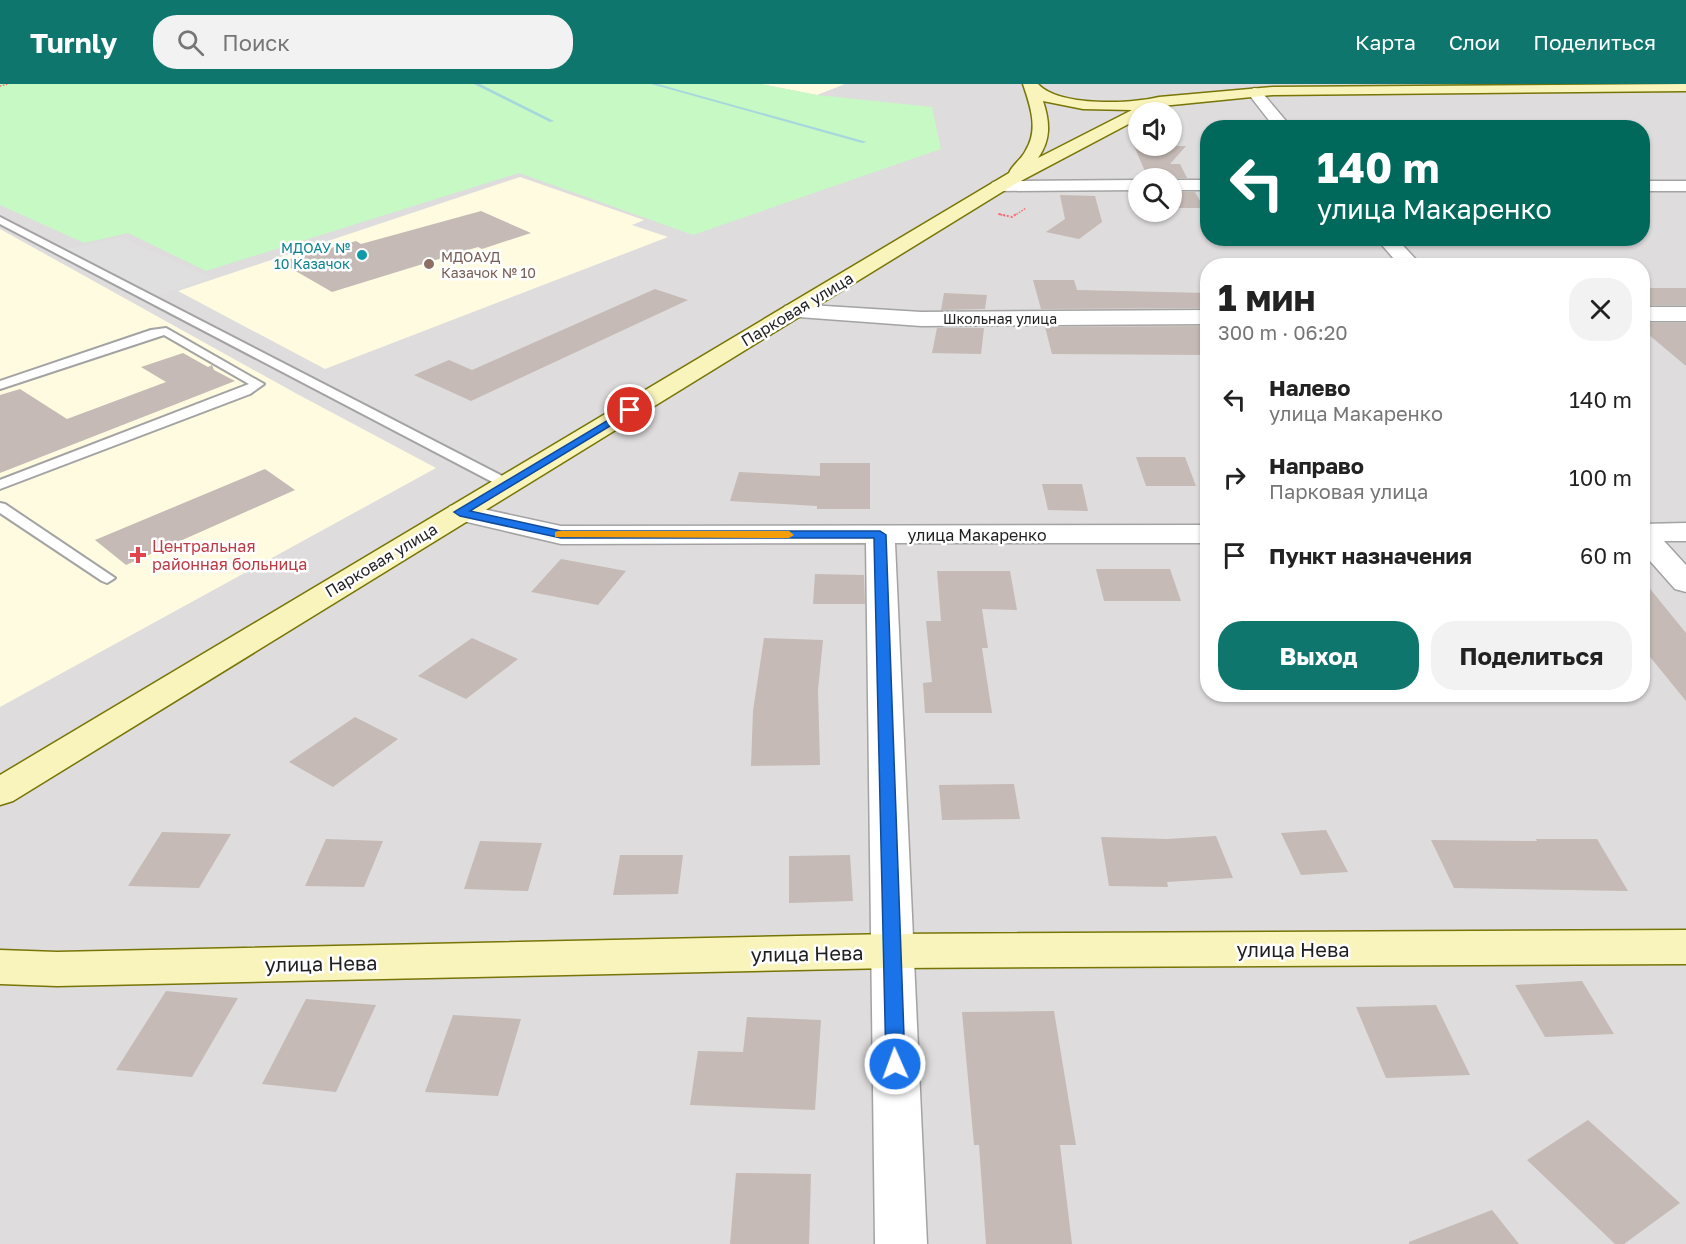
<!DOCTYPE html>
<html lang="ru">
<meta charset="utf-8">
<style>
:root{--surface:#fff;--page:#f2f2f2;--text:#222;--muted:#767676;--accent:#0f766e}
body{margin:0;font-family:"Golos Text",sans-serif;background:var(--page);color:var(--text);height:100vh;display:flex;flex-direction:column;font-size:22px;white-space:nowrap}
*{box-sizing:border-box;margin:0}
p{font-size:20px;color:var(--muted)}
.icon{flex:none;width:33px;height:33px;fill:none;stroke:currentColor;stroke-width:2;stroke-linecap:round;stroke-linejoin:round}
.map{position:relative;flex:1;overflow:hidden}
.drawer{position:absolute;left:1200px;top:174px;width:450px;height:444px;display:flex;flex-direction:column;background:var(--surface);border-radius:24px;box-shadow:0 2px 4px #0004}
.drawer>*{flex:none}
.hud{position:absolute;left:1200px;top:36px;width:450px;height:126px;border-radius:24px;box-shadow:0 2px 4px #0004;background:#00695c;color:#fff;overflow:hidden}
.buttons{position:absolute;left:1128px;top:18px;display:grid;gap:12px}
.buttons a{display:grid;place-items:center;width:54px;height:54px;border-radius:50%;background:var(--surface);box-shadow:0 2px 4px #0004;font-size:30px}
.pin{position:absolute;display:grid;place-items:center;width:51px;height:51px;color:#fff;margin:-26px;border:3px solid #fff;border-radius:50%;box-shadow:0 2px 6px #0007}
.me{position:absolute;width:66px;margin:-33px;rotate:358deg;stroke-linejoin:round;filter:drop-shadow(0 0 4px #0008)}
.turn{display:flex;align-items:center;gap:21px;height:126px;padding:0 18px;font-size:27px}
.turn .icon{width:78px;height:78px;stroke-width:2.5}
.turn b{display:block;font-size:42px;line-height:51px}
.round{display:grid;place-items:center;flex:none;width:63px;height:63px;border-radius:24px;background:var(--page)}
.head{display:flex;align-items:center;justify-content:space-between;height:102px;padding:0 18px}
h1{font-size:36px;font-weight:700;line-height:45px}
.cta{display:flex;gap:12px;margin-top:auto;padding:12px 18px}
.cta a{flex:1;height:69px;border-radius:24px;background:var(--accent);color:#fff;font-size:24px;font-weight:700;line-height:69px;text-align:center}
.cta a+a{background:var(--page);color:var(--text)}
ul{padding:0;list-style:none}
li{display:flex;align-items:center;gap:18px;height:78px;padding:0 18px}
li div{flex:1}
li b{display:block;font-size:22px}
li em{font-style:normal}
header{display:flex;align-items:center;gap:36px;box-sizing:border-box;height:84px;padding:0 30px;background:var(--accent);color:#fff}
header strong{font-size:28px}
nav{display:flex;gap:33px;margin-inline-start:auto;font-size:21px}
.search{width:420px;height:54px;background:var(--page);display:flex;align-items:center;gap:15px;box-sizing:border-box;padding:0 21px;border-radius:24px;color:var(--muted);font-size:22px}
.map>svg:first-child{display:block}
.residential{fill:#dedcdd;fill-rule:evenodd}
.education{fill:#fffbe0}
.park{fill:#c6f9c4}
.parking{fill:#dfdfdf}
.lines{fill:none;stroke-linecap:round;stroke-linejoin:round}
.stream{fill:#a7d7dd;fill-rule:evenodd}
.building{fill:#c5bab5}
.service-casing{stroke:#a3a3a3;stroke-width:4}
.minor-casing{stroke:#a3a3a3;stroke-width:3}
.secondary-casing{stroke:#777506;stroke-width:3}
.path-far1{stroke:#f86f72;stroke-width:1.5;stroke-dasharray:1.5 1.5;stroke-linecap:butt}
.path{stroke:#f86f72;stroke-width:2;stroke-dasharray:2 2;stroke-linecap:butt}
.service{fill:#fff;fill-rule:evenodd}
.minor{fill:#fff;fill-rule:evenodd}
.secondary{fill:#f9f4bb;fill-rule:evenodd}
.route{fill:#1a73e8;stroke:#114b97;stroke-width:1.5}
.slow{fill:#f59e0b}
.culture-dot{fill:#0f9aa8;stroke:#fff;stroke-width:2}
.education-dot{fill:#8d6e63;stroke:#fff;stroke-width:2}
.health-dot{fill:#e0444e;stroke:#fff;stroke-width:2}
.labels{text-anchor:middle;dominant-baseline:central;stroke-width:5;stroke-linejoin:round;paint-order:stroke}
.far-culture-label{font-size:14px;fill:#0d838f;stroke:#fff;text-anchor:end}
.far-education-label{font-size:14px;fill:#785e54;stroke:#fff;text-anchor:start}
.far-street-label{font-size:14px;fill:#1f1f1f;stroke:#fff}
.street-label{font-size:16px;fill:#1f1f1f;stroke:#fff}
.health-label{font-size:16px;fill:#be3a42;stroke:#fff;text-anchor:start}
.near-street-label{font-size:20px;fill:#1f1f1f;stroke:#fff}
</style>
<header>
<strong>Turnly</strong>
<div class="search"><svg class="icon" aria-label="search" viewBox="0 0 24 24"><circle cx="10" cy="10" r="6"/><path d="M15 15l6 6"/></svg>Поиск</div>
<nav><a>Карта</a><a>Слои</a><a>Поделиться</a></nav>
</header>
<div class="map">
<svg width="1686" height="1160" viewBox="0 0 1686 1160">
<rect width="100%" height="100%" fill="#f0ebe6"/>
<!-- residential -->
<path class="residential" d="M 0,0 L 1686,0 L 1686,1160 L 0,1160 ZM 1138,28 L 1172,28 L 1172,62 L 1138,62 ZM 1208,44 L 1642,44 L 1642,154 L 1208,154 ZM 1138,94 L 1172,94 L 1172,128 L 1138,128 ZM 1208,182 L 1642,182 L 1642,610 L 1208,610 Z"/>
<!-- education -->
<path class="education" d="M 761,0 L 845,0 L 817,11 Z
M 520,93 L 644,136 L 632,141 L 668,153 L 325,285 L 178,207 Z
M 0,145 L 299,311 L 436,384 L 0,623 Z"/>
<!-- park -->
<path class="park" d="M 0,0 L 761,0 L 817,11 L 932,23 L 941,65 L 693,151 L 519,89 L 206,187 L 128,149 L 84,159 L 0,121 Z"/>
<!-- parking -->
<path class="parking" d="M 122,153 L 211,194 L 157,212 L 62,166 Z"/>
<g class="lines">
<!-- stream -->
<path class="stream" d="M 474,0 L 480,0 L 554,37 L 550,38 Z
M 651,0 L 658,0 L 867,58 L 862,59 Z"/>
</g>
<!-- building -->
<path class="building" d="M 1134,62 L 1186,62 L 1170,80 L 1180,80 L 1187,94 L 1148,94 Z
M 1172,108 L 1195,108 L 1204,124 L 1172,124 Z
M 1060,111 L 1095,112 L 1102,138 L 1079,155 L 1046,148 L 1065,135 Z
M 481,127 L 531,149 L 482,165 L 478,163 L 332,208 L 280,178 L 356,157 L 361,160 Z
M 1033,196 L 1074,196 L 1077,206 L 1208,209 L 1208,224 L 1041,225 Z
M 1642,204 L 1686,204 L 1686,221 L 1642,221 Z
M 655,205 L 688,216 L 471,317 L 414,291 L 449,276 L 472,286 Z
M 944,209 L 987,211 L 985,225 L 941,226 Z
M 1642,239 L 1686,239 L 1686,282 L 1642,245 Z
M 1208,242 L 1208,271 L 1052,270 L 1045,243 Z
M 937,244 L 984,244 L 981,270 L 932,269 Z
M 183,269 L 208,283 L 212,281 L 214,286 L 235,297 L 0,389 L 0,311 L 20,305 L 67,335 L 166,298 L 141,283 Z
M 1136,373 L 1185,373 L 1196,402 L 1146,402 Z
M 820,379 L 870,379 L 870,425 L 817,425 L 817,422 L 730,417 L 739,388 L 820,392 Z
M 265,385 L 295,406 L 126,481 L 95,456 Z
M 1042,400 L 1082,400 L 1088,427 L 1048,426 Z
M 561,475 L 626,487 L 598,521 L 531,508 Z
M 1096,485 L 1170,485 L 1181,517 L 1104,517 Z
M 937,487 L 1010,487 L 1017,526 L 982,525 L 988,564 L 982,564 L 992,629 L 925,629 L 923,599 L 932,598 L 926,537 L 941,537 Z
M 815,490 L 864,491 L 865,520 L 813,520 Z
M 1642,495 L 1686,549 L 1686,617 L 1642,563 Z
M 472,554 L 518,575 L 466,615 L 418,592 Z
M 764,554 L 823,556 L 818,606 L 820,681 L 751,682 L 753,627 Z
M 355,633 L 398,655 L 333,703 L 289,678 Z
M 1014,700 L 1020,735 L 942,736 L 939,701 Z
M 1326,746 L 1348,788 L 1301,791 L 1281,749 Z
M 162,748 L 231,750 L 199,804 L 128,802 Z
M 1216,752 L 1233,794 L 1167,798 L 1168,803 L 1109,802 L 1101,753 L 1167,755 Z
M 326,755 L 383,757 L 364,803 L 305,802 Z
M 1536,755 L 1597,755 L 1628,807 L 1454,804 L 1431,756 L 1537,757 Z
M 480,757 L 542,759 L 528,807 L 464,805 Z
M 620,771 L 683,771 L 678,810 L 613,811 Z
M 850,771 L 853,817 L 789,819 L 789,772 Z
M 1582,897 L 1614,950 L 1545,953 L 1515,901 Z
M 166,907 L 238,914 L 192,993 L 116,986 Z
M 306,915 L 376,921 L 336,1008 L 262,1000 Z
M 1436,921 L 1470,991 L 1386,994 L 1356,923 Z
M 1054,927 L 1076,1061 L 1060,1061 L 1072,1160 L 986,1160 L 979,1061 L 974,1061 L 962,928 Z
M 453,931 L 521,935 L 498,1012 L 425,1008 Z
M 747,933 L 821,936 L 815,1026 L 690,1021 L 698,967 L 743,968 Z
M 1588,1036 L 1680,1119 L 1624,1160 L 1615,1160 L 1527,1076 Z
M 736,1089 L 811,1090 L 809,1160 L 730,1160 Z
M 1492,1126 L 1519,1160 L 1409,1160 L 1409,1158 Z"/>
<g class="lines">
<defs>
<path id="service" d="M 0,133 L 512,397 L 514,400 L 512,403 L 502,403 L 0,140 Z
M 166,244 L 264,300 L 250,310 L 0,405 L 0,396 L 249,300 L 164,251 L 0,305 L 0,297 L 151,246 Z
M 0,419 L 5,420 L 115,494 L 107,499 L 102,497 L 0,429 Z"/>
<path id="minor" d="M 1254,4 L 1259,5 L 1292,44 L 1275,44 L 1247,8 Z
M 1138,96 L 1138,106 L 999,107 L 993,106 L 990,102 L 993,98 L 999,97 Z
M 1172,96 L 1208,96 L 1208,106 L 1172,106 Z
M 1642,97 L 1686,97 L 1686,107 L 1642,107 Z
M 1376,154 L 1396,154 L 1422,182 L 1400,182 Z
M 793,220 L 921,228 L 1208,226 L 1208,240 L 921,242 L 785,232 L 782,227 L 785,222 Z
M 1642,223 L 1686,223 L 1686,237 L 1642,237 Z
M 460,420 L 561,442 L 1208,441 L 1208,459 L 895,459 L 927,1160 L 875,1160 L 866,459 L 561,460 L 450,434 L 446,428 L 450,422 Z
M 1686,439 L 1686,457 L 1664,457 L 1686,481 L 1686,508 L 1675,505 L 1642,468 L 1642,440 Z"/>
<path id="secondary" d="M 1023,0 L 1038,0 C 1059,23 1131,20 1159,13 L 1273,3 L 1686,0 L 1686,7 L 1273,11 L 1162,22 L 1150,28 L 1138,28 L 1138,35 L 1015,100 L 13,717 L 0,721 L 0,691 L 1009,89 C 1012,81 1022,75 1026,66 C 1039,45 1030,21 1023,0 ZM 1043,17 L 1083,25 L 1132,26 L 1038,74 C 1051,56 1050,38 1043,17 Z
M 1686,846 L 1686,880 L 891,884 L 57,902 L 0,900 L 0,866 L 57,868 L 891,850 Z"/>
</defs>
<!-- service casing -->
<use href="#service" class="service-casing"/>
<!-- minor casing -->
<use href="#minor" class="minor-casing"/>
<!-- secondary casing -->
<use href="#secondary" class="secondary-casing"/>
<!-- path-far1 -->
<path class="path-far1" d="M 0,2 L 8,0
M 998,130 L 1006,132
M 1014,132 L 1026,124"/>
<!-- path -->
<path class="path" d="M 999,130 L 1012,133 L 1016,130"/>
<!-- service -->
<use href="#service" class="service"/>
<!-- minor -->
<use href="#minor" class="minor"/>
<!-- secondary -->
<use href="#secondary" class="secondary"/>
</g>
<!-- route -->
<path class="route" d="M 630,323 L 633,324 L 633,328 L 470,427 L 561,447 L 880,447 L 886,451 L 905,980 L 902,985 L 895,988 L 889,985 L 886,980 L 874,454 L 561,454 L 460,432 L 454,428 Z"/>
<!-- slow -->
<path class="slow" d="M 559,447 L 789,447 L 794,451 L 789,454 L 555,453 L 555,448 Z"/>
<!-- markers -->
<circle class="culture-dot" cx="362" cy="171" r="6"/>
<circle class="education-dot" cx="429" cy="180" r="6"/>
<path class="health-dot" d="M135 462h6v6h6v6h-6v6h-6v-6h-6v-6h6z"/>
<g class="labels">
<!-- far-culture labels -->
<g class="far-culture-label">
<text x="350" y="163">МДОАУ №<tspan x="350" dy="16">10 Казачок</tspan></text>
</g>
<!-- far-education labels -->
<g class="far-education-label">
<text x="441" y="172">МДОАУД<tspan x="441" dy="16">Казачок № 10</tspan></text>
</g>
<!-- far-street labels -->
<g class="far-street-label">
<text x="1000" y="234">Школьная улица</text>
</g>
<!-- street labels -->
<g class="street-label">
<text transform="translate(797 225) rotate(-31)">Парковая улица</text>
<text x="977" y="451">улица Макаренко</text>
<text transform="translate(381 476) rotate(-31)">Парковая улица</text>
</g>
<!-- health labels -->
<g class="health-label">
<text x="152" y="462">Центральная<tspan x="152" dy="18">районная больница</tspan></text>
</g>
<!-- near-street labels -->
<g class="near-street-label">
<text x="1293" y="865">улица Нева</text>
<text transform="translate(807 869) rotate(-1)">улица Нева</text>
<text transform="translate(321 879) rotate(-1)">улица Нева</text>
</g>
</g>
</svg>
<div class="buttons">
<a><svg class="icon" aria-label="sound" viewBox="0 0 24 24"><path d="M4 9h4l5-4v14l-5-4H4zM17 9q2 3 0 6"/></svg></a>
<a><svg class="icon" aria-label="search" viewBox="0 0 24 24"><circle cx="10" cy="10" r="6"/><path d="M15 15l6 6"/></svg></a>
</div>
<div class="pin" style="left:630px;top:326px;background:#d93025"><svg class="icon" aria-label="arrive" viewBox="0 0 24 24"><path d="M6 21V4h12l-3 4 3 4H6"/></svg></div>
<svg class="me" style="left:895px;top:980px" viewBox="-20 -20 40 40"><circle r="17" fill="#1a73e8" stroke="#fff" stroke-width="3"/><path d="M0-11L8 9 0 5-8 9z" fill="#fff"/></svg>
<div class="hud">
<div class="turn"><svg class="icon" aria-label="left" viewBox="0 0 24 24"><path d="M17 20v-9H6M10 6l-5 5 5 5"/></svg><div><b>140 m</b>улица Макаренко</div></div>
</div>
<section class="drawer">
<div class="head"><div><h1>1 мин</h1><p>300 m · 06:20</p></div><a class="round"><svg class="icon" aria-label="close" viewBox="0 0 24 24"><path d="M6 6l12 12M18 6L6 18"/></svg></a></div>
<ul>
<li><svg class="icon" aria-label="left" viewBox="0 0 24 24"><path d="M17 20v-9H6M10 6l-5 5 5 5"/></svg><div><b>Налево</b><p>улица Макаренко</p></div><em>140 m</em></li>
<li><svg class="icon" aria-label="right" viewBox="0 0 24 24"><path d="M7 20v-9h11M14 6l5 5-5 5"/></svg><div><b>Направо</b><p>Парковая улица</p></div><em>100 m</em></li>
<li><svg class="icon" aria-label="arrive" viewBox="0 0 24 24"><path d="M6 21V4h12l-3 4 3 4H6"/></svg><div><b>Пункт назначения</b></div><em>60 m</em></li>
</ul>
<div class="cta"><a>Выход</a><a>Поделиться</a></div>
</section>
</div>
